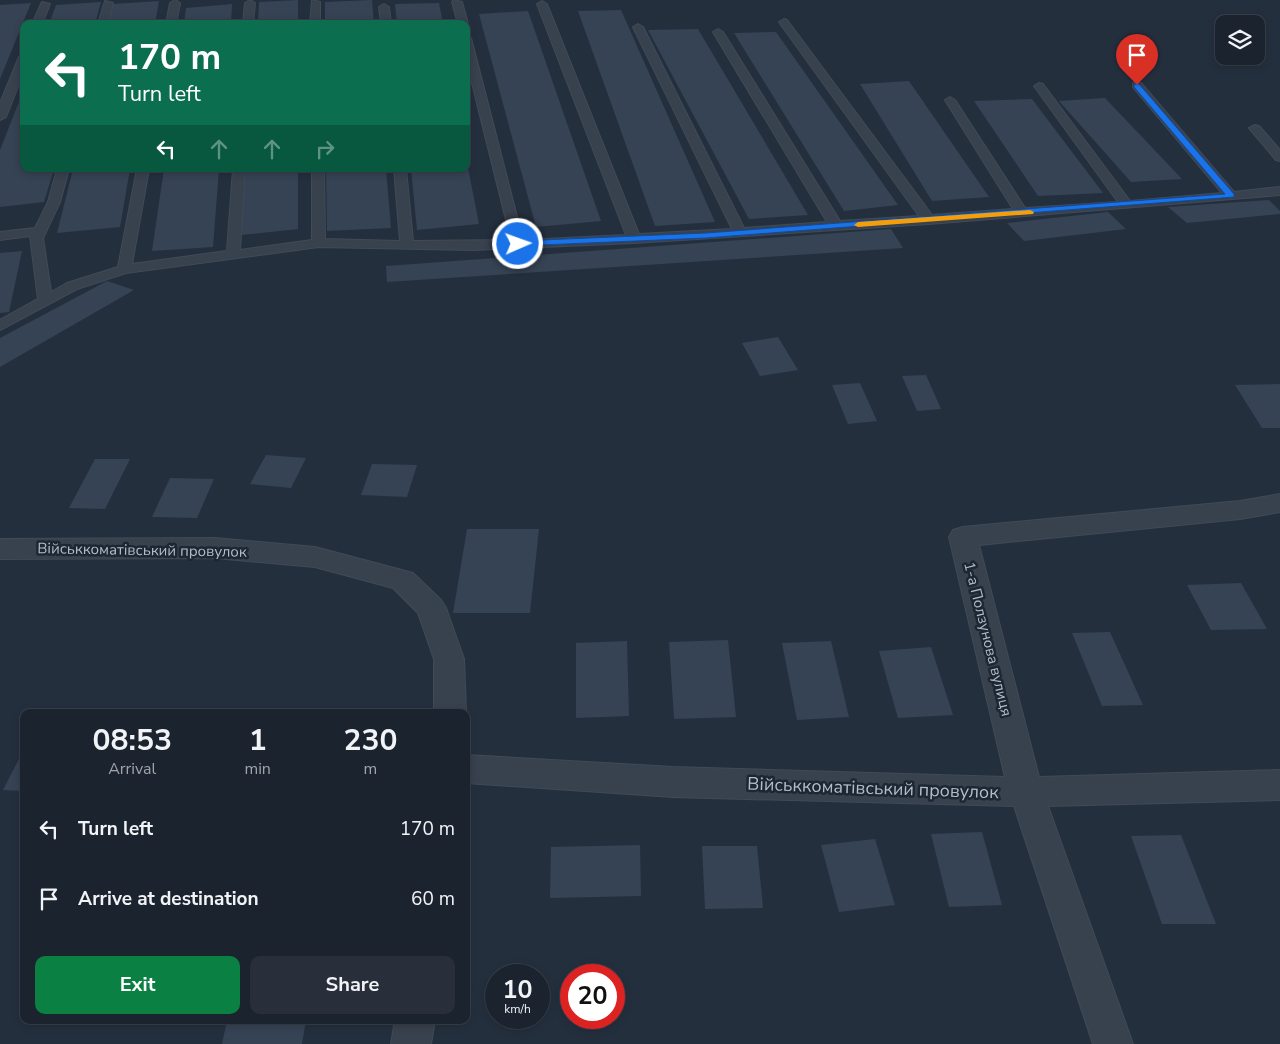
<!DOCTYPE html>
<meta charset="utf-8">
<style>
:root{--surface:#1b232e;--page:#282f3a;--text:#f1f3f6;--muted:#a0a4aa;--line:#39404a;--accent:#0b8043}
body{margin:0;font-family:"Nunito Sans",sans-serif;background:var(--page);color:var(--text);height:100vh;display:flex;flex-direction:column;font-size:19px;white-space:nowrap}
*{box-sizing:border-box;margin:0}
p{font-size:16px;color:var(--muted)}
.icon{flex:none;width:28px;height:28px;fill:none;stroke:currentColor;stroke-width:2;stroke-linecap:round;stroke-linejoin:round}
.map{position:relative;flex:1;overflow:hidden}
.details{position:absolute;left:20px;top:709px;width:450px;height:315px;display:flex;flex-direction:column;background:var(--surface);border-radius:10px;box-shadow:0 2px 8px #0003,0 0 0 1px var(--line)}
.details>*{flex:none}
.banner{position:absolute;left:20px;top:20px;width:450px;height:152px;border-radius:10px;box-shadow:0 2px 8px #0003,0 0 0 1px var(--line);background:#0b6e4f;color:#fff;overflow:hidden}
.controls{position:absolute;left:1215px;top:15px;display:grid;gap:10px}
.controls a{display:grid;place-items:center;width:50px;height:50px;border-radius:10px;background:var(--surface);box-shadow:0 2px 8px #0003,0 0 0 1px var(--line);font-size:25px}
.speed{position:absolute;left:485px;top:964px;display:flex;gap:10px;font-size:25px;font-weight:700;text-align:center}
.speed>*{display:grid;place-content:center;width:65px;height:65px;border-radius:50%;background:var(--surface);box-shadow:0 2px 8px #0003,0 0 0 1px var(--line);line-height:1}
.speed small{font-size:12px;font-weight:400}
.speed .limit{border:8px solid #d22;background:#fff;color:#111}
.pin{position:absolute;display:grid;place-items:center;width:42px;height:42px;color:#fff;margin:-51px -21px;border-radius:50% 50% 50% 0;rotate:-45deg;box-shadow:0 0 5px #0007}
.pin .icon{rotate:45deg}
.me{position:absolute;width:55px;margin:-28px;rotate:88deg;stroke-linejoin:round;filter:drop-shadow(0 0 4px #0008)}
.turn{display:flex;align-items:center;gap:18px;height:105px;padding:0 15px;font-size:22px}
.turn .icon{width:65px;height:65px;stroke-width:2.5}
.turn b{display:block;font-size:35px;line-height:42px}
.lanes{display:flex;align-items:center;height:48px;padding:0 15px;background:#0003;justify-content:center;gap:25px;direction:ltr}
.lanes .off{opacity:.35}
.eta{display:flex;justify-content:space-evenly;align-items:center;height:85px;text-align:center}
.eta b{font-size:30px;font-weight:700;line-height:35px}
.action{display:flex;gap:10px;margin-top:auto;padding:10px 15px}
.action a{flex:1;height:58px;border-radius:10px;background:var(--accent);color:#fff;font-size:20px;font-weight:700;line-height:58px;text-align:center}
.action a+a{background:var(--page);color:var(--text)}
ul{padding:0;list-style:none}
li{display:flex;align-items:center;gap:15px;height:70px;padding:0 15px}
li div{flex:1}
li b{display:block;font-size:19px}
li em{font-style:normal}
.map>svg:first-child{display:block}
.building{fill:#364354}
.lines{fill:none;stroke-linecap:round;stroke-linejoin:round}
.lane-casing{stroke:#414a57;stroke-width:2}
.street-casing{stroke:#414a57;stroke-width:2}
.lane{fill:#38414e;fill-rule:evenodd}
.street{fill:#38414e;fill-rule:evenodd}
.route{fill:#1a73e8;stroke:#114b97}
.slow{fill:#f59e0b}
.labels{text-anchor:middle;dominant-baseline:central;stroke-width:5;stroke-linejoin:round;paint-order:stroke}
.street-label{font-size:15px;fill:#b4bcc9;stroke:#1d2633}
.near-street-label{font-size:18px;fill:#b4bcc9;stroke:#1d2633}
</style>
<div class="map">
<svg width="1280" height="1044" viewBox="0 0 1280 1044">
<rect width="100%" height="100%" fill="#242f3e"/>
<!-- building -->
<path class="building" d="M 298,0 L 298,24 L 258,24 L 259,2 Z
M 372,0 L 374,24 L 325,24 L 325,2 Z
M 159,1 L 155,24 L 108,24 L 113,4 Z
M 101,2 L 95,24 L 49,24 L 56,5 Z
M 31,3 L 0,79 L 0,5 Z
M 439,3 L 443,24 L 397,24 L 395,4 Z
M 232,4 L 231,24 L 184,24 L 186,8 Z
M 621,10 L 715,222 L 655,226 L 578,11 Z
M 528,11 L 601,221 L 536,227 L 479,14 Z
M 698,29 L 808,215 L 749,219 L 648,30 Z
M 776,32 L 898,205 L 844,211 L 734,33 Z
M 909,81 L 989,197 L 932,201 L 860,84 Z
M 24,89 L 24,169 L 54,169 L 44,202 L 0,207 L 0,150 Z
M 1105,98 L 1182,179 L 1131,182 L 1059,101 Z
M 1032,99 L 1103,193 L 1038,196 L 974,101 Z
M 466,158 L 479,224 L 417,230 L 411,169 L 466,169 Z
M 73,169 L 130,169 L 120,227 L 57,233 Z
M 164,169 L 219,169 L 213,247 L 152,251 Z
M 246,169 L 298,169 L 298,229 L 241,235 Z
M 326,169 L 386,169 L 391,228 L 327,231 Z
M 1269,200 L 1280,211 L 1280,214 L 1187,223 L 1168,207 Z
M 1108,212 L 1126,229 L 1024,241 L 1007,223 Z
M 891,229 L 903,248 L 387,282 L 386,266 Z
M 22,251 L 9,312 L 0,313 L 0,253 Z
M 107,281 L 134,290 L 0,367 L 0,338 Z
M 778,337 L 798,370 L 760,376 L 742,343 Z
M 926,375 L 941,409 L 917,411 L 902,376 Z
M 860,383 L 877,421 L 848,424 L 832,385 Z
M 1280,384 L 1280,428 L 1262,428 L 1235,385 Z
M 266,455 L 306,458 L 291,488 L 250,484 Z
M 95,459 L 130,459 L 105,509 L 69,508 Z
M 372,464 L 417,465 L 407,497 L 361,495 Z
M 170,478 L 214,479 L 197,518 L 152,517 Z
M 467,529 L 539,529 L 530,613 L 453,613 Z
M 1241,583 L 1267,629 L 1211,630 L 1187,585 Z
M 1110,632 L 1143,705 L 1102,706 L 1072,633 Z
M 728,640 L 736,717 L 674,719 L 669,642 Z
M 627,641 L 629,716 L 576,718 L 576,643 Z
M 831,641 L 849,717 L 797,720 L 782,643 Z
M 931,647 L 953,715 L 898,718 L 879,651 Z
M 44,709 L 96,710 L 95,712 L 42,712 Z
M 24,749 L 24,791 L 3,790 Z
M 982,832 L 1002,905 L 949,907 L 931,834 Z
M 1181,835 L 1216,924 L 1162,924 L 1131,836 Z
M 875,839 L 895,905 L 839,912 L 821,845 Z
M 640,845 L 641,896 L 550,898 L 551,847 Z
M 702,846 L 757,846 L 763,908 L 705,909 Z
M 227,1020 L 306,1020 L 302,1044 L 222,1044 Z"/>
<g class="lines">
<defs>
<path id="lane" d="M 175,0 L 180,3 L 176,24 L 166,24 L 170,3 Z
M 250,0 L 255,3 L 253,24 L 243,24 L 245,3 Z
M 312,0 L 320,2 L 320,24 L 310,24 Z
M 454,0 L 462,2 L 468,24 L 466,26 L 466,24 L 458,24 L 452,2 Z
M 105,1 L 113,3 L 108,24 L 98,24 Z
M 542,1 L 547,4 L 639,234 L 732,229 L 633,27 L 638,24 L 643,27 L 744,228 L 827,222 L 713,32 L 718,29 L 723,32 L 840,221 L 919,216 L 779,22 L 784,19 L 787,20 L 932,215 L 1013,209 L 945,100 L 950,97 L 955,100 L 1025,208 L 1118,202 L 1034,86 L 1039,83 L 1043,84 L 1130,201 L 1222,193 L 1133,87 L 1133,83 L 1141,83 L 1234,192 L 1280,187 L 1280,195 L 929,224 L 634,243 L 473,250 L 319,247 L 126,273 L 77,289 L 0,330 L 0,320 L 38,299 L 30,236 L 0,240 L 0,232 L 35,228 L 48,202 L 57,169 L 69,169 L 60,202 L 43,238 L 51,292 L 67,283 L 118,267 L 137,169 L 149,169 L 132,264 L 227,251 L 233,169 L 245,169 L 240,250 L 312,240 L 312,169 L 324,169 L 325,239 L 400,241 L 394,169 L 406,169 L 413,241 L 511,240 L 466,59 L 466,35 L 471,38 L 523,240 L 626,235 L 537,4 Z
M 42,2 L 50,4 L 42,24 L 32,24 Z
M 384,4 L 389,7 L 391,24 L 381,24 L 379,7 Z
M 24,54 L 24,71 L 6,117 L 0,120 L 0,103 L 19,57 Z
M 1255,125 L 1259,126 L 1280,150 L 1280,161 L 1276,160 L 1249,128 Z"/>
<path id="street" d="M 1280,494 L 1280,512 L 1240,519 L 979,545 L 1039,777 L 1280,770 L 1280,800 L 1048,806 L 1133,1044 L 1093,1044 L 1014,806 L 673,797 L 466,783 L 466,755 L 673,767 L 1005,777 L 949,537 L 953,530 L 963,527 L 1240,501 Z
M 215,538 L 315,547 L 413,573 L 441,600 L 446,608 L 464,659 L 466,712 L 434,712 L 434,659 L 418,613 L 393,588 L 315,567 L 215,558 L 0,559 L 0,539 Z
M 395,1020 L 435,1020 L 431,1044 L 391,1044 Z"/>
</defs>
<!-- lane casing -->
<use href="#lane" class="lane-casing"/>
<!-- street casing -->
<use href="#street" class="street-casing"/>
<!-- lane -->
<use href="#lane" class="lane"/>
<!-- street -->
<use href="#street" class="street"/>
</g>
<!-- route -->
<path class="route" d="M 1134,84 L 1139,84 L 1234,194 L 1234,197 L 706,238 L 518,246 L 513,244 L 518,241 L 706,233 L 1225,194 L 1134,87 Z"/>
<!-- slow -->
<path class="slow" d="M 1030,210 L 1034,212 L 1033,214 L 858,227 L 854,225 L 858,222 Z"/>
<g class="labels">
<!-- street labels -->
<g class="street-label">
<text transform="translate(142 550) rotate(1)">Військкоматівський провулок</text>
<text transform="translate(988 639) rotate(76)">1-а Ползунова вулиця</text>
</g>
<!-- near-street labels -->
<g class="near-street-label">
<text transform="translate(873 788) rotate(2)">Військкоматівський провулок</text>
</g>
</g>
</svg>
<div class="controls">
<a><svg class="icon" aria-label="layers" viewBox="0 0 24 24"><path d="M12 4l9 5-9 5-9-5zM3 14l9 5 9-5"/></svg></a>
</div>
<div class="speed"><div>10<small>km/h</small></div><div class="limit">20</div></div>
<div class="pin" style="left:1137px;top:85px;background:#d93025"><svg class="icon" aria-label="arrive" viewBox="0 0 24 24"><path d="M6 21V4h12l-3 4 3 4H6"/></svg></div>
<svg class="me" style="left:518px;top:244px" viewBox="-20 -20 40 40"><circle r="17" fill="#1a73e8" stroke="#fff" stroke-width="3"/><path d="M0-11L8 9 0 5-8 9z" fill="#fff"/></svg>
<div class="banner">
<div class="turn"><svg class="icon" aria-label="left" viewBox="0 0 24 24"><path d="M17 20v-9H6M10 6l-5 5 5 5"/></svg><div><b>170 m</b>Turn left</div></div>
<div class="lanes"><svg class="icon" aria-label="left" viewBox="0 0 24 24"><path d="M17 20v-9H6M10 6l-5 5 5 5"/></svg><svg class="icon off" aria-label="ahead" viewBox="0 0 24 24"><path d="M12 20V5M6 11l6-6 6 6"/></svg><svg class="icon off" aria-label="ahead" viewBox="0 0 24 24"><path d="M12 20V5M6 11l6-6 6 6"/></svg><svg class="icon off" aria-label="right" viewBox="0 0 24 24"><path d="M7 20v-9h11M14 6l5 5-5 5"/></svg></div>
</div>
<section class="details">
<div class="eta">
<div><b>08:53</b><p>Arrival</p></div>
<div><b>1</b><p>min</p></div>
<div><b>230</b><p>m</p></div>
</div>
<ul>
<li><svg class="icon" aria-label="left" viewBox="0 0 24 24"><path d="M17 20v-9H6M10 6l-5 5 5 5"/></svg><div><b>Turn left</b></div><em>170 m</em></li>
<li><svg class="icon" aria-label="arrive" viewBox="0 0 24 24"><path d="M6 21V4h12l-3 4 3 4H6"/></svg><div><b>Arrive at destination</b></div><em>60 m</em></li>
</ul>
<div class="action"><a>Exit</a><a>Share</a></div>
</section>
</div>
